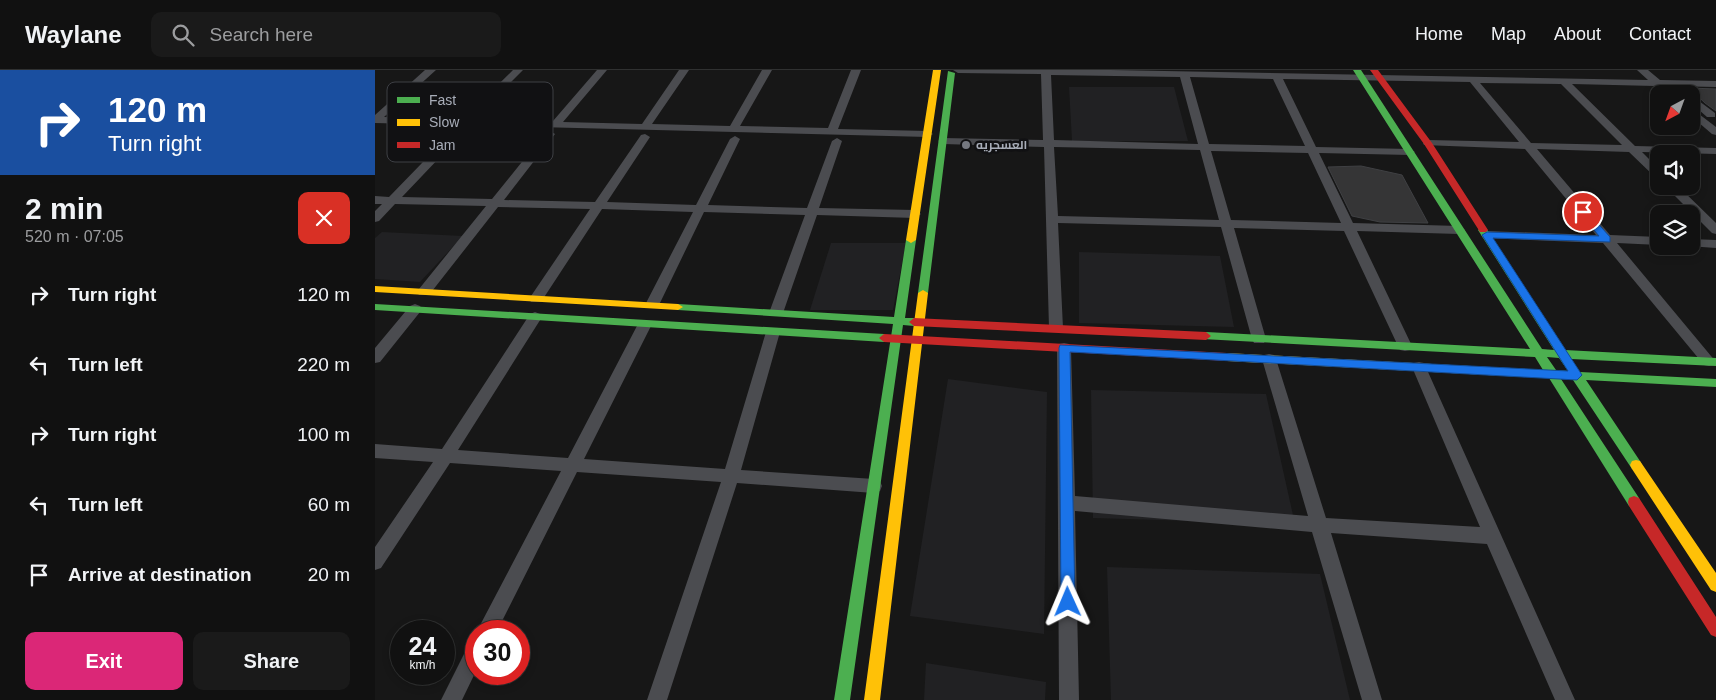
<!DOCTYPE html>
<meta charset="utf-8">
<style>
:root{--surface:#111;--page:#1a1a1a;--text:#f1f3f6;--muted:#9c9d9f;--line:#303131;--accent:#db2777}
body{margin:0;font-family:Helvetica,Cairo,sans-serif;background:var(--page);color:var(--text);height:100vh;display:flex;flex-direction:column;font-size:19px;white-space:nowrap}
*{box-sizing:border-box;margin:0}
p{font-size:16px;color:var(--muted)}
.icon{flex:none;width:28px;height:28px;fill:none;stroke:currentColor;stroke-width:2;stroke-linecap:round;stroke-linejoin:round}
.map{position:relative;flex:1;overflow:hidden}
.sheet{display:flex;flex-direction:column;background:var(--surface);width:375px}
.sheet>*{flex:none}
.banner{background:#1a4fa0;color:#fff;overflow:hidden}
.needle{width:32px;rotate:221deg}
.controls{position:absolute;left:1275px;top:15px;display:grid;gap:10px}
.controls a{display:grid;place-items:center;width:50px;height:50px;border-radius:10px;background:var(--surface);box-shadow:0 2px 8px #0003,0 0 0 1px var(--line);font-size:25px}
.speed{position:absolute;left:15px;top:550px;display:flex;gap:10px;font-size:25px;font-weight:700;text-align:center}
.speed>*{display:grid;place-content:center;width:65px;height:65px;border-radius:50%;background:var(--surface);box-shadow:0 2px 8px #0003,0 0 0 1px var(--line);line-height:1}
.speed small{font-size:12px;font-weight:400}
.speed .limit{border:8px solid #d22;background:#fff;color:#111}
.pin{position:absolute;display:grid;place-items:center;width:42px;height:42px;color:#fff;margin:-21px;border:2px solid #fff;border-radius:50%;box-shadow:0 1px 5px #0007}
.me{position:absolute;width:55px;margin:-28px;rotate:359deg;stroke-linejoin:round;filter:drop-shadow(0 0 4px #0008)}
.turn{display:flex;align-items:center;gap:18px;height:105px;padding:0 25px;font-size:22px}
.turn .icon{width:65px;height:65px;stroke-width:2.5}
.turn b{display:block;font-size:35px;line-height:42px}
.round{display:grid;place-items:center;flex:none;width:52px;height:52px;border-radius:10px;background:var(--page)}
.overview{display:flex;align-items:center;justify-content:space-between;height:85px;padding:0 25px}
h1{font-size:30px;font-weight:700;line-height:38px}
.primary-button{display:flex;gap:10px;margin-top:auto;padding:10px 25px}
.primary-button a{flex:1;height:58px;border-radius:10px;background:var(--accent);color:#fff;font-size:20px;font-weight:700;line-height:58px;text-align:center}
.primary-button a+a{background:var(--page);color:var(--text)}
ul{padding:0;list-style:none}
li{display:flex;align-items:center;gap:15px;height:70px;padding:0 25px}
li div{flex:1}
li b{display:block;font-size:19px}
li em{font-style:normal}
header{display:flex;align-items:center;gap:30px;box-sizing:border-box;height:70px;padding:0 25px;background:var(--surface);border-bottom:1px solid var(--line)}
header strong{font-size:24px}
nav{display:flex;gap:28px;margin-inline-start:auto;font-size:18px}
.search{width:350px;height:45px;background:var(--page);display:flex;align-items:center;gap:12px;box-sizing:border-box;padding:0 18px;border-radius:10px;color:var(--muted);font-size:19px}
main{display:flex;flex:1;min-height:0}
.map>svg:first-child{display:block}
.built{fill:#212123}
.building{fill:#353536;stroke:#3f4043}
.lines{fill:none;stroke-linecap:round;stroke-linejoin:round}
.street{fill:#4b4c50;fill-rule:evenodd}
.fast{fill:#4caf50;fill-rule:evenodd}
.slow{fill:#ffc107;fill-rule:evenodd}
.jam{fill:#c62828;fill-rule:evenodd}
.route{fill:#1a73e8;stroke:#114b97}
.poi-dot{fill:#757880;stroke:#111113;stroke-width:2}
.labels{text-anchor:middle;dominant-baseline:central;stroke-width:5;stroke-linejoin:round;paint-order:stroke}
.far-poi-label{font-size:12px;font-weight:bold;fill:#a8adb8;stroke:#111113;text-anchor:start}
.key{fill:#111113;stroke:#3e4045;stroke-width:1}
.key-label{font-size:14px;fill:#a8adb8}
</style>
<header>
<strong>Waylane</strong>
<div class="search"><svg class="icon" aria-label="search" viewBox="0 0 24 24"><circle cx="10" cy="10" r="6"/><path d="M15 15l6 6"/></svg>Search here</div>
<nav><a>Home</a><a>Map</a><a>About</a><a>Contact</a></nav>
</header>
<main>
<section class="sheet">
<div class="banner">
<div class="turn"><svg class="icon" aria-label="right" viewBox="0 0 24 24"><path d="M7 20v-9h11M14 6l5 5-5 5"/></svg><div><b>120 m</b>Turn right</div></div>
</div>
<div class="overview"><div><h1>2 min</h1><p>520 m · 07:05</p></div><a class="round" style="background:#d93025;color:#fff"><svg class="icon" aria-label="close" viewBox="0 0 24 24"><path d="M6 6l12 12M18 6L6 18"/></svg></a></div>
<ul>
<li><svg class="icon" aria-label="right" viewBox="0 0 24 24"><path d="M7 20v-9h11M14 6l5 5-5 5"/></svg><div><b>Turn right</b></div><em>120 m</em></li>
<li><svg class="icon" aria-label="left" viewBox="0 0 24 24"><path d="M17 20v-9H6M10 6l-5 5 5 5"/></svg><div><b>Turn left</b></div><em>220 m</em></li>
<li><svg class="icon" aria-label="right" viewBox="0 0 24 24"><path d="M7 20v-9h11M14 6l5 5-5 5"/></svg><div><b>Turn right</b></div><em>100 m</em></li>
<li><svg class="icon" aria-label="left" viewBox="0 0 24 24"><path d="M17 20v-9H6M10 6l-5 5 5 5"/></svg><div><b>Turn left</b></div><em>60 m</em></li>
<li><svg class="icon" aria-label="arrive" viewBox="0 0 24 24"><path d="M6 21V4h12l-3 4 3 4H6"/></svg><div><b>Arrive at destination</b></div><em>20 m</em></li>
</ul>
<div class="primary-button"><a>Exit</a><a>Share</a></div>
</section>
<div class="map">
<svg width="1341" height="630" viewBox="0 0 1341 630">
<rect width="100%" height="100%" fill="#171717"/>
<!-- built -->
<path class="built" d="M 694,17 L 799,17 L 813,71 L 697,71 Z
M 7,162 L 88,166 L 45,212 L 0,209 L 0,168 Z
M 456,173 L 531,173 L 518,240 L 435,240 Z
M 704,182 L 845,186 L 859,257 L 704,253 Z
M 573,309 L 672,322 L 669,564 L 535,546 Z
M 716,320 L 891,324 L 920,454 L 718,448 Z
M 732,497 L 945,504 L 975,630 L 736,630 Z
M 551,593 L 671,612 L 670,630 L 549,630 Z"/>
<!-- building -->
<path class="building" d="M 1314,18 L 1341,19 L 1341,41 L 1330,33 Z
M 986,96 L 1027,105 L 1053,153 L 1005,152 L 977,146 L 953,97 Z"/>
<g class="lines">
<!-- street -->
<path class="street" d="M 50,0 L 61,0 L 9,47 L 88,49 L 138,0 L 148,0 L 99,49 L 178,51 L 222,0 L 232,0 L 188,52 L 267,54 L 304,0 L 314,0 L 277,54 L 355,56 L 387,0 L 397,0 L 365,56 L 453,58 L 476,0 L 486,0 L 463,59 L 553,61 L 558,64 L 553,67 L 0,53 L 0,45 Z
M 578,0 L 736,0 L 1273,10 L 1262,0 L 1273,0 L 1285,10 L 1341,11 L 1341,17 L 1291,16 L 1300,24 L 1289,24 L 1280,16 L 1197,14 L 1260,76 L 1341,78 L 1341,84 L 1267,82 L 1284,99 L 1284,108 L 1280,107 L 1254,82 L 1162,79 L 1235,165 L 1284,167 L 1284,175 L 1242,173 L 1341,292 L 1339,295 L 1334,296 L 1329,295 L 1228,173 L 1108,168 L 1106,165 L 1112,161 L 1221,165 L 1150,79 L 1049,75 L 1048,73 L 1053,70 L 1144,72 L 1095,12 L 908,9 L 941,77 L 1035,79 L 1040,82 L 1035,85 L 944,83 L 978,153 L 1084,156 L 1090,160 L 1084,164 L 982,161 L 1037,276 L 1035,280 L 1030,281 L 1025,280 L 1023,276 L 969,161 L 859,158 L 891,269 L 889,273 L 879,273 L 877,269 L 846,157 L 683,153 L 688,258 L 686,261 L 676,261 L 674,258 L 669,77 L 568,74 L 563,71 L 568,68 L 668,70 L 666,4 L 583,3 ZM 676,5 L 805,7 L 823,74 L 679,70 ZM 815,7 L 898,9 L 930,76 L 834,74 ZM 1105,13 L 1186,14 L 1247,75 L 1156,73 ZM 679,77 L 825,80 L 844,150 L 683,146 ZM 836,81 L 933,83 L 966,153 L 856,150 Z
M 1316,25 L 1340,43 L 1340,47 L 1332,47 L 1316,33 Z
M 1316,38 L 1341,57 L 1341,65 L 1337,64 L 1316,46 Z
M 83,59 L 88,62 L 87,64 L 27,127 L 117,129 L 171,62 L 175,61 L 180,64 L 129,130 L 220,132 L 266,65 L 270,64 L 275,67 L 232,132 L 321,135 L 355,69 L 360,66 L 365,69 L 333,135 L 432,138 L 457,71 L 462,68 L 467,71 L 444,138 L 540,140 L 546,144 L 540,148 L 442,145 L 408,243 L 406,246 L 396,246 L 394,243 L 430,145 L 329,142 L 284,235 L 282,238 L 272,238 L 270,235 L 318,142 L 227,139 L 166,232 L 156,232 L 154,229 L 215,139 L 123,137 L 54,225 L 44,225 L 42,222 L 44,219 L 111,136 L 20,134 L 4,151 L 0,152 L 0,141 L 7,134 L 0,134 L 0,126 L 14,127 L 79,60 Z
M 1290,116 L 1303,116 L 1341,153 L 1341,164 L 1337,163 Z
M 1316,169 L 1341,170 L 1341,178 L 1313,176 L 1316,176 Z
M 40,234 L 45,236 L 47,239 L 45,242 L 5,292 L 0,293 L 0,278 L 35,236 Z
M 160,242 L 165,244 L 167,247 L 83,380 L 193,388 L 263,254 L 265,251 L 275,251 L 277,254 L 209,389 L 350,399 L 391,262 L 393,258 L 403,258 L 405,262 L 366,400 L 499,409 L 505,411 L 507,416 L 505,421 L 499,423 L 362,413 L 292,630 L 272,630 L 346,412 L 202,402 L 122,561 L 102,561 L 186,401 L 75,393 L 6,498 L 0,500 L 0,477 L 58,392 L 0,388 L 0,374 L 67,379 L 155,244 Z
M 689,273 L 694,274 L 696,278 L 700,426 L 933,446 L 887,289 L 889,285 L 894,284 L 899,285 L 901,289 L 951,448 L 1105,457 L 1037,297 L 1039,293 L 1044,292 L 1049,293 L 1200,630 L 1180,630 L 1112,474 L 956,463 L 1007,630 L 987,630 L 937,462 L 700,441 L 704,630 L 684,630 L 682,278 L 684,274 Z
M 101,571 L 101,601 L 87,630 L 66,630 L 94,574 Z"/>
<!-- fast -->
<path class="fast" d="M 978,0 L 986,0 L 1167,279 L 1179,280 L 1103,160 L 1105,158 L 1111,158 L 1190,280 L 1341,288 L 1341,296 L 1196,289 L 1205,302 L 1341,309 L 1341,317 L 1211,310 L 1265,391 L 1267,395 L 1265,399 L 1261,400 L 1257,399 L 1198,310 L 1186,309 L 1264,428 L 1265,432 L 1264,436 L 1259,438 L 1254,436 L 1174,308 L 1131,306 L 1125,302 L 1131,298 L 1168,300 L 1160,287 L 827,269 L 826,266 L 831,262 L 1155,279 ZM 1172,287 L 1184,288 L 1193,301 L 1181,300 Z
M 573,1 L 580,3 L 553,223 L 548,226 L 543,223 Z
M 536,167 L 541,170 L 530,248 L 539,248 L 544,252 L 539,256 L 528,255 L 475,630 L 459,630 L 518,254 L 303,240 L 298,237 L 303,234 L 519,247 L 531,170 Z
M 0,234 L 509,264 L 514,268 L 509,272 L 0,240 Z"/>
<!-- slow -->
<path class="slow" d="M 558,0 L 566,0 L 541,170 L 536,173 L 531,170 Z
M 0,216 L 303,234 L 308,237 L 303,240 L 0,222 Z
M 548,220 L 553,223 L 505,630 L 489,630 L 543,223 Z
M 852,283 L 1131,298 L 1137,302 L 1131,306 L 852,291 L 847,287 Z
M 1261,390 L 1265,391 L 1341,503 L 1341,522 L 1336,520 L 1257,399 L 1255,395 L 1257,391 Z"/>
<!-- jam -->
<path class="jam" d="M 995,0 L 1003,0 L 1057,73 L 1113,160 L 1111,162 L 1105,162 L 1049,74 Z
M 539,248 L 831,262 L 836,266 L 831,270 L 539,256 L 534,252 Z
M 509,264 L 852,283 L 857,287 L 852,291 L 509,272 L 504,268 Z
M 1259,426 L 1264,428 L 1341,547 L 1341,567 L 1336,565 L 1254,436 L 1253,432 L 1254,428 Z"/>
</g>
<!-- route -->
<path class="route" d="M 1208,139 L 1211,140 L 1235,167 L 1235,172 L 1118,168 L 1205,302 L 1207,305 L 1202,310 L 695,282 L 700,532 L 698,536 L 693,538 L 688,536 L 686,532 L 684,278 L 685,275 L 1193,301 L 1107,165 L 1112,162 L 1224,166 L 1204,142 Z"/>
<!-- markers -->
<circle class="poi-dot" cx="591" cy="75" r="5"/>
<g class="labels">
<!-- far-poi labels -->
<g class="far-poi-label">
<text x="601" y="75">العسجريه</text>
</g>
</g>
<!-- legend -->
<rect x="12" y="12" width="166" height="80" rx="8" class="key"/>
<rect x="22" y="27" width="23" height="6" fill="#4caf50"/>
<rect x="22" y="49" width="23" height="7" fill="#ffc107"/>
<rect x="22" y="72" width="23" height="6" fill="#c62828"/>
<g class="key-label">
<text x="54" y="35">Fast</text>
<text x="54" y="57">Slow</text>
<text x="54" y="80">Jam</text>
</g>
</svg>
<div class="controls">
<a><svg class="needle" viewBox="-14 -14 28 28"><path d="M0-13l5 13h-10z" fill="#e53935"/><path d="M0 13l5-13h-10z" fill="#9c9d9f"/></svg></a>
<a><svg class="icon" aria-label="sound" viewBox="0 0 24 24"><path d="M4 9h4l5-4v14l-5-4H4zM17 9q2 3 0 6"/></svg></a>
<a><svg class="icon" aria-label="layers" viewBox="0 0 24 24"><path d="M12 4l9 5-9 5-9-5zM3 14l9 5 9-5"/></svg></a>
</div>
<div class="speed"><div>24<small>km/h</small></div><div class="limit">30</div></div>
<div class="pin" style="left:1208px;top:142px;background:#d93025"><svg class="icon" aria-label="arrive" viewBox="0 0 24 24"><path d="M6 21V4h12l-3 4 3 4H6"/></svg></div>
<svg class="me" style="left:693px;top:532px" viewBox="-20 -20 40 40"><path d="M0-17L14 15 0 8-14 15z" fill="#1a73e8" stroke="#fff" stroke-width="4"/></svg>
</div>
</main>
